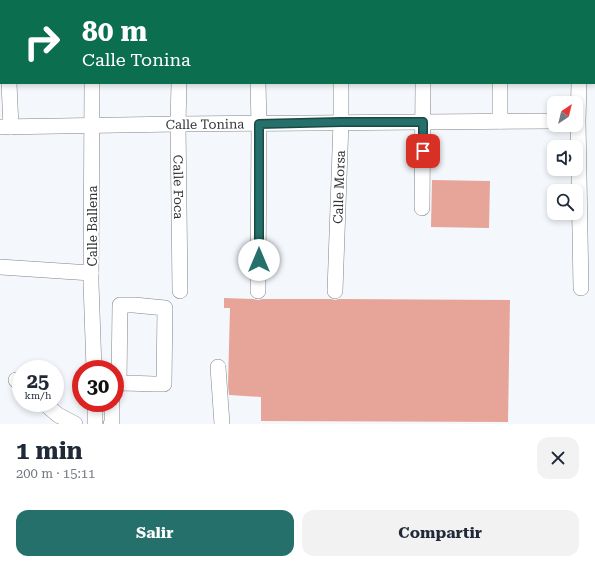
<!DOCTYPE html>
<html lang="es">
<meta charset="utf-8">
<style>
:root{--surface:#fff;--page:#f2f2f3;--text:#1f2937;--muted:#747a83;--accent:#26706b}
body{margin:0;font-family:"Roboto Serif",serif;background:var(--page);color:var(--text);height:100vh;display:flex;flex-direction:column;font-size:15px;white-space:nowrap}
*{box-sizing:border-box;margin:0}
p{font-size:13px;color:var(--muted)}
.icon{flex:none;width:22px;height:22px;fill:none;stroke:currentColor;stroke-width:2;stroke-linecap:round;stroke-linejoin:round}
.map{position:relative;height:424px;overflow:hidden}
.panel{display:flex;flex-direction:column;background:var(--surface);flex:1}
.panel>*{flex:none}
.banner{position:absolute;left:0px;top:0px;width:595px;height:84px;box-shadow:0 2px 6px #0003;background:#0b6e4f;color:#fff;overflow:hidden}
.needle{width:26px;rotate:35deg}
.buttons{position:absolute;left:547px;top:96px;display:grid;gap:8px}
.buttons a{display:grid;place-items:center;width:36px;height:36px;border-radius:8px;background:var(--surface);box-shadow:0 2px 6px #0003;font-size:20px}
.speed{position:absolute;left:12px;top:360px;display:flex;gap:8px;font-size:20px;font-weight:700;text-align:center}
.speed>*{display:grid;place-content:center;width:52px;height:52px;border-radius:50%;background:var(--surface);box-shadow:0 2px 6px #0003;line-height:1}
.speed small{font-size:10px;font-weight:400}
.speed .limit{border:6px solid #d22;background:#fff;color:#111}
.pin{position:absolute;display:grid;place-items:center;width:34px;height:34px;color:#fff;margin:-17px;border-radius:8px;box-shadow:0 2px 6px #0006}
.me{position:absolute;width:44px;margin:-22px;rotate:0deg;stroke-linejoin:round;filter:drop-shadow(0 0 3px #0008)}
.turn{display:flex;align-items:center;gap:14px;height:84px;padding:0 16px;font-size:18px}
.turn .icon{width:52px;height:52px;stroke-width:2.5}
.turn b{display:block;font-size:28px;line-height:34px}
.round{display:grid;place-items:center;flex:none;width:42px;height:42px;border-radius:12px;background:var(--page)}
.overview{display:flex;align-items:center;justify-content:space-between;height:68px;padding:0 16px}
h1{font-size:24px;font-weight:700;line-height:30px}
.cta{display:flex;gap:8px;margin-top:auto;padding:8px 16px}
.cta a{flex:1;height:46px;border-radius:12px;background:var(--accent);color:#fff;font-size:16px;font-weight:700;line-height:46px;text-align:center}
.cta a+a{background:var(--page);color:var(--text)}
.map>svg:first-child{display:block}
.building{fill:#e7a59a}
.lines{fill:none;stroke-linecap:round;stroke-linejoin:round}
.minor-casing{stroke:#808388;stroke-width:16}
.minor{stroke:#fff;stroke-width:15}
.route-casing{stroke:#194946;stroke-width:10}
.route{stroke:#26706b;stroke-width:7}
.labels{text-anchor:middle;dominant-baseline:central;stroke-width:4;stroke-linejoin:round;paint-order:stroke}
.street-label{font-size:13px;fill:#323335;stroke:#fff}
</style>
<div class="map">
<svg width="595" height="424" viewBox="0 0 595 424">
<rect width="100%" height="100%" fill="#f4f8fd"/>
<!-- building -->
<path class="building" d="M 432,180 L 490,181 L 489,228 L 431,227 Z
M 224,298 L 253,299 L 258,300 L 263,299 L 331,299 L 335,300 L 339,299 L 510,300 L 508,422 L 261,421 L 261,397 L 229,395 L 228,385 L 230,308 L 224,308 Z"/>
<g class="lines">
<defs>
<g id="minor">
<path d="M 6,0 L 6,1"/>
<path d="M 257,0 L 257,1"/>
<path d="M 389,0 L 397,1"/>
<path d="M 93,1 L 93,0"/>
<path d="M 182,1 L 182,0"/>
<path d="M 342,1 L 342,0"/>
<path d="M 594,27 L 595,27"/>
<path d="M 9,83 L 11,127"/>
<path d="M 92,83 L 91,283 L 94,369"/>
<path id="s1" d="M 179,83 L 178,124 L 180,291"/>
<path d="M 500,83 L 500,121"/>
<path d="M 579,83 L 578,121 L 581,288"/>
<path id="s2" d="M 0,127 L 178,124 L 423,122 L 554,121"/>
<path d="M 422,208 L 423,83"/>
<path d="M 0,267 L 91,273"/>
<path d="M 258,291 L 259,124 L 258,83"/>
<path id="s3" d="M 335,291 L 341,122 L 341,83"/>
<path d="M 218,367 L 222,424"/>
<path d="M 16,380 L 21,384"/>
<path d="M 115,383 C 131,383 148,384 164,384 L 165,308 L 134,305 L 120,305 L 119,383"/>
<path d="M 44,403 L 58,415 L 75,424"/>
<path d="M 95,403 L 95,424"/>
<path d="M 111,424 L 112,423 L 112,403"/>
</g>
</defs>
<!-- minor casing -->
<use href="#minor" class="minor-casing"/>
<!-- minor -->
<use href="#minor" class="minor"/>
</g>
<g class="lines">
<defs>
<path id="route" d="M 259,260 L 259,124 L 341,122 L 423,122 L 423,151"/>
</defs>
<!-- route casing -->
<use href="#route" class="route-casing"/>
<!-- route -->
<use href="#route" class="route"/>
</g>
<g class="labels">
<!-- street labels -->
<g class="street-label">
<text stroke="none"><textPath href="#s2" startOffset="205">Calle Tonina</textPath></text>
<text stroke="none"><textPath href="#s1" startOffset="104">Calle Foca</textPath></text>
<text stroke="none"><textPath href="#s3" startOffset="104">Calle Morsa</textPath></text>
<text transform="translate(92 226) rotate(-90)">Calle Ballena</text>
</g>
</g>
</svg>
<div class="buttons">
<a><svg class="needle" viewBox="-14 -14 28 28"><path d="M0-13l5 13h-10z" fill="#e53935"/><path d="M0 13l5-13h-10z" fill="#747a83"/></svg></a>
<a><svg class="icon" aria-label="sound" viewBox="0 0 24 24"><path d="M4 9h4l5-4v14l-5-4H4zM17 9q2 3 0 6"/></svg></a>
<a><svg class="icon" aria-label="search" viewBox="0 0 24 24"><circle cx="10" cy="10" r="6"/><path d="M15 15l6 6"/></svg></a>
</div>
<div class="speed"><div>25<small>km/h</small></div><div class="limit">30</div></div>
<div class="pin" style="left:423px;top:151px;background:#d93025"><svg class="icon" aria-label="arrive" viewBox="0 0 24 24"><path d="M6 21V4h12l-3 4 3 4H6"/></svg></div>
<svg class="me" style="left:259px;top:260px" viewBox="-20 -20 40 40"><circle r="19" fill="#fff"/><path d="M0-13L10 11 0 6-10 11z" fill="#26706b"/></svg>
<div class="banner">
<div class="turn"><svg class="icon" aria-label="right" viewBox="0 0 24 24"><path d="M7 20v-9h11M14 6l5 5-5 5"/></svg><div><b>80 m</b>Calle Tonina</div></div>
</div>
</div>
<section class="panel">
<div class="overview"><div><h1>1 min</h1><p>200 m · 15:11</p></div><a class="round"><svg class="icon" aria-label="close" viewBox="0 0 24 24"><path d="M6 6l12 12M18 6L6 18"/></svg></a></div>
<div class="cta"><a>Salir</a><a>Compartir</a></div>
</section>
